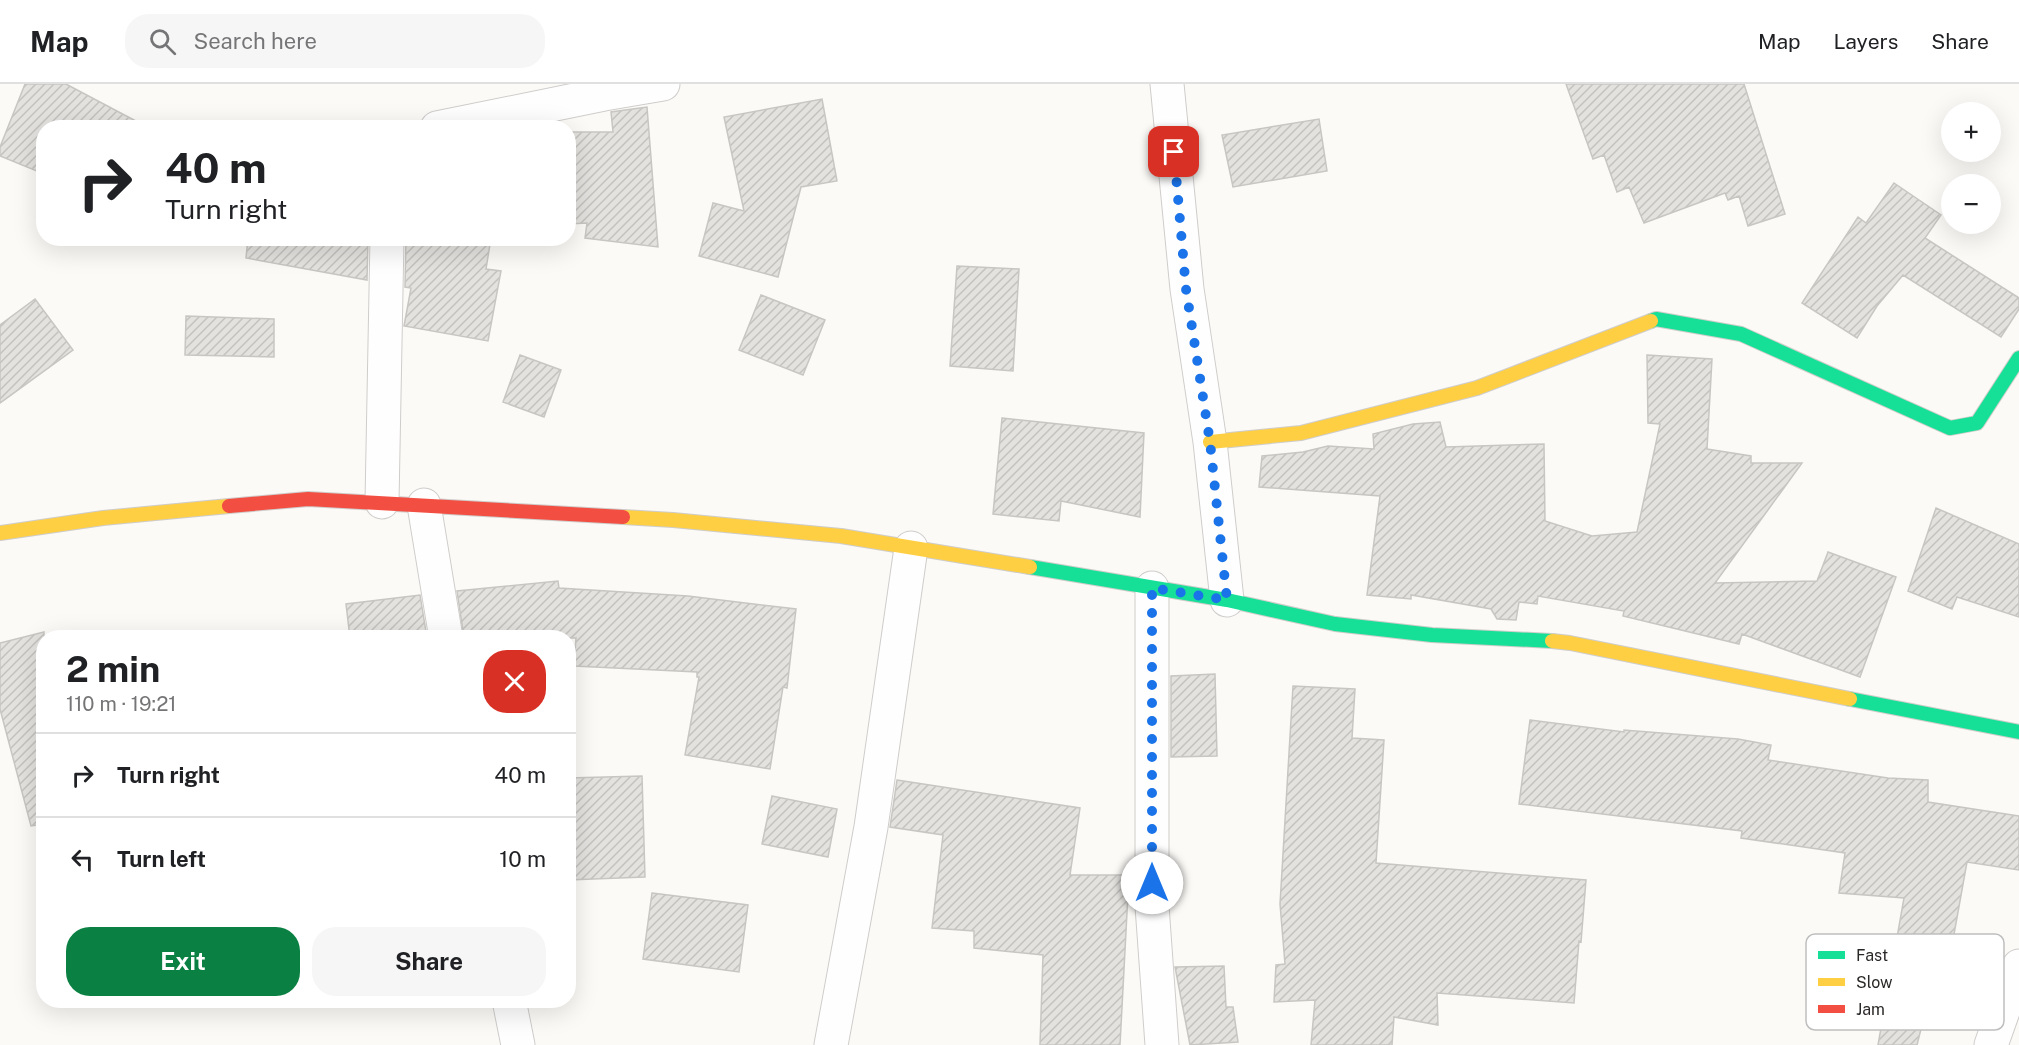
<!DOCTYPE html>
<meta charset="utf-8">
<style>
:root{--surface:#fff;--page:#f6f6f6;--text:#202124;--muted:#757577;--line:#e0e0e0;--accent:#0b8043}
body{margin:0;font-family:"Public Sans",sans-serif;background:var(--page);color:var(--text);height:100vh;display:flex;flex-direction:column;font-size:22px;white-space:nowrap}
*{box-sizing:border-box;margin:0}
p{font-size:20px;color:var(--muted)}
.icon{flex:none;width:33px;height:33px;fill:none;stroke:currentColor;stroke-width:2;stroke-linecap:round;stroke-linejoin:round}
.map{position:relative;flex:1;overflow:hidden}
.drawer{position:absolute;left:36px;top:546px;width:540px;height:378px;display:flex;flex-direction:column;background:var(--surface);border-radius:24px;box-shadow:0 6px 24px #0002}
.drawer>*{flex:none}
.top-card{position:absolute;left:36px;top:36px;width:540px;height:126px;border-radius:24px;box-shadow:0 6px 24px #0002;background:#fff;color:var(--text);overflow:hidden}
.controls{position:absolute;left:1941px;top:18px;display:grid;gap:12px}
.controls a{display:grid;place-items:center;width:60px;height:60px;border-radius:50%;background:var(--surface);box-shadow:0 6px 24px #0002;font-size:30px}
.pin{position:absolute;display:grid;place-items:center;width:51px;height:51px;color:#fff;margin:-26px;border-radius:12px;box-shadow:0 3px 9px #0006}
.me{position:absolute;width:66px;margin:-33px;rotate:0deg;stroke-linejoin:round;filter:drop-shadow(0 0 4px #0008)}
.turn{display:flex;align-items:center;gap:21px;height:126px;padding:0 30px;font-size:27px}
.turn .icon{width:78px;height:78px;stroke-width:2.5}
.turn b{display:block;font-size:42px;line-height:51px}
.round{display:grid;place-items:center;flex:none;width:63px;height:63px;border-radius:24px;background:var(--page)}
.head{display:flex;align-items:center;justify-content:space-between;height:102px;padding:0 30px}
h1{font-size:36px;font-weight:700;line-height:45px}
.primary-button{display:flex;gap:12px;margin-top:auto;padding:12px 30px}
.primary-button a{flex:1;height:69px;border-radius:24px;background:var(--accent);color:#fff;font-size:24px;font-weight:700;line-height:69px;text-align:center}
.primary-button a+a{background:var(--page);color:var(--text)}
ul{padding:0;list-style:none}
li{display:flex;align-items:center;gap:18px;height:84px;padding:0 30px;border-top:2px solid var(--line)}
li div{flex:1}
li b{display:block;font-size:22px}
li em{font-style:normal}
header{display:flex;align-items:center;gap:36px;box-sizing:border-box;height:84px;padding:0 30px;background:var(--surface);border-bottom:2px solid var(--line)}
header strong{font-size:28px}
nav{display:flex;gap:33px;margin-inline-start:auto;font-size:21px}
.search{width:420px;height:54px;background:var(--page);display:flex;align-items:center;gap:15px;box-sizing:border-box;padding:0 21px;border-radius:24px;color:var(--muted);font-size:22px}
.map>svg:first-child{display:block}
.building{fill:url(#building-hatch);stroke:#c8c6c3;stroke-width:1.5}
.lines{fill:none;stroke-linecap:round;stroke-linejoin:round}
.street-casing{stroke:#cfcdcb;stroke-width:35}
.fast-casing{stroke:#cfcdcb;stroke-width:16}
.slow-casing{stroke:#cfcdcb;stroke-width:16}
.jam-casing{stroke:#cfcdcb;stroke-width:16}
.street{stroke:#fffefe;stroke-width:33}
.fast{stroke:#16e098;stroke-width:14}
.slow{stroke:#ffcf43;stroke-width:14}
.jam{stroke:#f24e42;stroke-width:14}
.route{stroke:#1a73e8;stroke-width:10;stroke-dasharray:0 18}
.key{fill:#fff;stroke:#bfbebe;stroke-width:1.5}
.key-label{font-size:16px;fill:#2a2826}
</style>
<header>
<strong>Map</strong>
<div class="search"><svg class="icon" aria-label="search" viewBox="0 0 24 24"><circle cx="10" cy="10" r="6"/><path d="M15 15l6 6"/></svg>Search here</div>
<nav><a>Map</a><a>Layers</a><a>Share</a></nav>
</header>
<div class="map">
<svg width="2019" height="961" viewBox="0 0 2019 961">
<defs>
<pattern id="building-hatch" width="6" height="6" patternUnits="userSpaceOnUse" patternTransform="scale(1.5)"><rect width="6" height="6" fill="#e3e2df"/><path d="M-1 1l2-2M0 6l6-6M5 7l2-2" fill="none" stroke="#c3c2bf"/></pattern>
</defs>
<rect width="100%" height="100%" fill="#fcfaf7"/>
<!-- building -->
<path class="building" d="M 25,0 L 66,0 L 149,44 L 44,44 L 44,90 L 0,72 L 0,63 Z
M 1566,0 L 1744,0 L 1785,130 L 1748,142 L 1739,112 L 1728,116 L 1725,109 L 1644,139 L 1629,103 L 1617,108 L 1604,71 L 1593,75 Z
M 822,15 L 837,97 L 801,103 L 778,193 L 699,172 L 713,119 L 744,127 L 724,33 Z
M 647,23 L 658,163 L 585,154 L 587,139 L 568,140 L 568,48 L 613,48 L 611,28 Z
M 1319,35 L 1327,87 L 1233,103 L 1222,51 Z
M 1894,99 L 1941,131 L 1925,154 L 2019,214 L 2019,225 L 2001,253 L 1903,191 L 1877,222 L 1857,254 L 1802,219 L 1858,133 L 1866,139 Z
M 248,154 L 368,154 L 367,196 L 246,174 Z
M 406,154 L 491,154 L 486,185 L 501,187 L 488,257 L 404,242 L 411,204 L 405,203 Z
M 957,182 L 1019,185 L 1013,287 L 950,282 Z
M 761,211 L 825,236 L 803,291 L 739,266 Z
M 35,215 L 73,266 L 0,319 L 0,241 Z
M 186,232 L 274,235 L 274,273 L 185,271 Z
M 520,271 L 561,286 L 544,333 L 503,318 Z
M 1647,271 L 1712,275 L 1707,365 L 1751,372 L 1751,379 L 1802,379 L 1715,499 L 1817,497 L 1828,468 L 1896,493 L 1860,593 L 1742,550 L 1739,560 L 1623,532 L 1624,527 L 1538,512 L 1537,520 L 1519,518 L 1516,536 L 1497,535 L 1491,525 L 1411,511 L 1411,515 L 1367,511 L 1380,412 L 1259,403 L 1262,372 L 1303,368 L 1328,362 L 1374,365 L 1373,350 L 1413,340 L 1440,338 L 1446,363 L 1544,360 L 1545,437 L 1592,452 L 1637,448 L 1660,340 L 1648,339 Z
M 1002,334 L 1144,349 L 1140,433 L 1061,417 L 1059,437 L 993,430 Z
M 1936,424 L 2019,460 L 2019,533 L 1957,513 L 1952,525 L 1908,507 Z
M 558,497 L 559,504 L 688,512 L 796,525 L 787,604 L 783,603 L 770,685 L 685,671 L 699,593 L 697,593 L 697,588 L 574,582 L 576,554 L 464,554 L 457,507 Z
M 420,511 L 427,554 L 350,554 L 346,520 Z
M 44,548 L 44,740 L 31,742 L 0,625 L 0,559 Z
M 1215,590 L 1217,672 L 1171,673 L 1171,592 Z
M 1293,602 L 1355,605 L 1352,654 L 1384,656 L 1376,779 L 1586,796 L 1581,858 L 1579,857 L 1574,919 L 1437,909 L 1438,941 L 1394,933 L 1392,961 L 1311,961 L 1315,916 L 1274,918 L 1276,881 L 1285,880 L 1280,820 Z
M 1530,636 L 1624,648 L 1624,646 L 1738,655 L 1771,661 L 1768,676 L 1888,694 L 1928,696 L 1928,718 L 2019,732 L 2019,786 L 1967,778 L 1940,928 L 1926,925 L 1917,961 L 1878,961 L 1904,814 L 1839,809 L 1845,769 L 1741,754 L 1742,747 L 1519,720 Z
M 642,692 L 645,793 L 568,796 L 568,694 Z
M 897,696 L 1080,724 L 1070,791 L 1129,791 L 1120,961 L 1040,961 L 1043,871 L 974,864 L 974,847 L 932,844 L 943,751 L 890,743 Z
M 772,712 L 837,725 L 828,773 L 762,760 Z
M 652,809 L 748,821 L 739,888 L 643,875 Z
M 1224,882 L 1226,923 L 1233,923 L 1238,958 L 1190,961 L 1175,883 Z"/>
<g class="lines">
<defs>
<path id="street" d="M 1167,0 L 1187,205 L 1210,358 L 1227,516
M 437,44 L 604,10 L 663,0
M 382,418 L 387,154
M 424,421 L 446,554
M 1152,504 L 1152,822 L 1162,961
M 509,916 L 518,961
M 831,961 L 871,743 L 911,464
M 1991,961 L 2019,882"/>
<path id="fast" d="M 1651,237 L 1656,235 L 1741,250 L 1950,344 L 1977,339 L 2019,274
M 1030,483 L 1227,516 L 1335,540 L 1432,551 L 1552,557
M 1850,615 L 2019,648"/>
<path id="slow" d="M 1210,358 L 1301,349 L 1477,304 L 1651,237
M 623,433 L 673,436 L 841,452 L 1030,483
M 0,449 L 103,434 L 229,422
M 1552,557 L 1570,559 L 1850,615"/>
<path id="jam" d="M 229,422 L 308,415 L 623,433"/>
</defs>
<!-- street casing -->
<use href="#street" class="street-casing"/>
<!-- fast casing -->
<use href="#fast" class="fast-casing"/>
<!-- slow casing -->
<use href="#slow" class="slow-casing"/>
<!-- jam casing -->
<use href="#jam" class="jam-casing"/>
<!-- street -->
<use href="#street" class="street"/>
<!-- fast -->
<use href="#fast" class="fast"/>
<!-- slow -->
<use href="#slow" class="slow"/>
<!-- jam -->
<use href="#jam" class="jam"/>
</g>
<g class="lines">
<!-- route -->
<path class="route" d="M 1152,799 L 1152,504 L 1227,516 L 1210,358 L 1186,205 L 1174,68"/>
</g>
<!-- legend -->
<rect x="1806" y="850" width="198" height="96" rx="9" class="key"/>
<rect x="1818" y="867" width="27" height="8" fill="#16e098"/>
<rect x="1818" y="894" width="27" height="8" fill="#ffcf43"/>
<rect x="1818" y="921" width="27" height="8" fill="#f24e42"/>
<g class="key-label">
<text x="1856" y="877">Fast</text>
<text x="1856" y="904">Slow</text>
<text x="1856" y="931">Jam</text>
</g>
</svg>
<div class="controls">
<a>+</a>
<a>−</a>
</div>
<div class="pin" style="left:1174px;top:68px;background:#d93025"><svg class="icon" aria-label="arrive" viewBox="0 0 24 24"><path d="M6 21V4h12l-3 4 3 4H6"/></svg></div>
<svg class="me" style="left:1152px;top:799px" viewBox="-20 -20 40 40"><circle r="19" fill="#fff"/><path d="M0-13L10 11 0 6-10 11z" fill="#1a73e8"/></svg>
<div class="top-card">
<div class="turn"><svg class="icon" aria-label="right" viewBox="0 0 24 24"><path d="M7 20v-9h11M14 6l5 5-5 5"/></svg><div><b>40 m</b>Turn right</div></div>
</div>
<section class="drawer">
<div class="head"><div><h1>2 min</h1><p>110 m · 19:21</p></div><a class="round" style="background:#d93025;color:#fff"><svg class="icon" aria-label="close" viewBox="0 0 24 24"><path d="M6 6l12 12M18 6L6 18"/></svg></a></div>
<ul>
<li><svg class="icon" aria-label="right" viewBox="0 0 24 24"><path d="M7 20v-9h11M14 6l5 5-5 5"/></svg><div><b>Turn right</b></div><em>40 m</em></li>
<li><svg class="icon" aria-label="left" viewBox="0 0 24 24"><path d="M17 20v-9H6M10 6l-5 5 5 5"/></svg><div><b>Turn left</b></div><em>10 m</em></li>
</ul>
<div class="primary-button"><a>Exit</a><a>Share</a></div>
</section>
</div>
